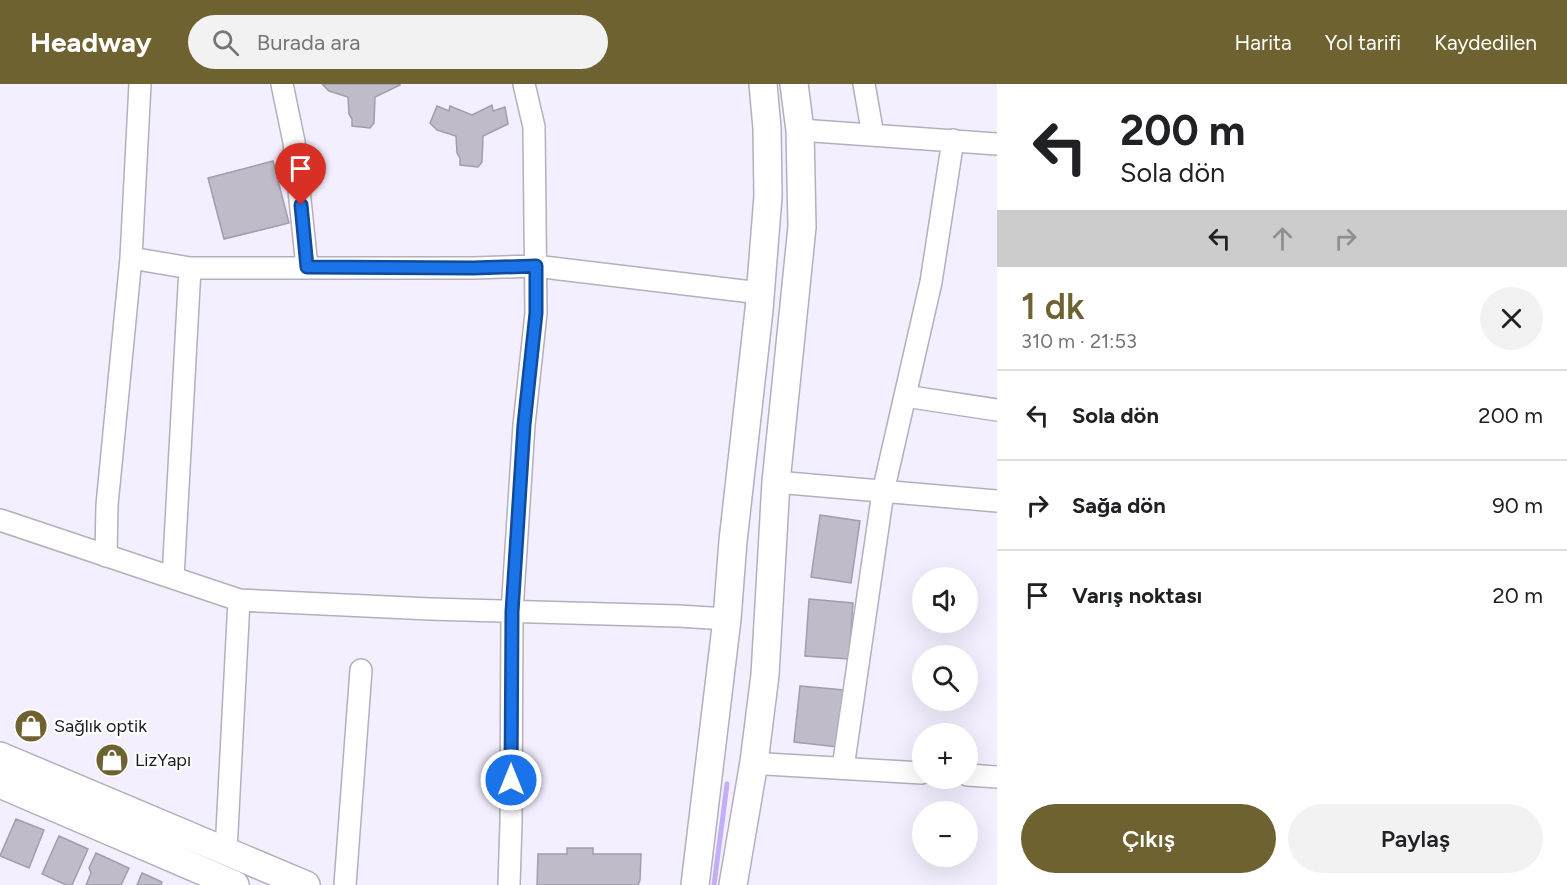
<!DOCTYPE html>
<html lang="tr">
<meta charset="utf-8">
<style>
:root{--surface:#fff;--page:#f2f2f2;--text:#202124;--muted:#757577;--line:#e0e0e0;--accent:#6e6330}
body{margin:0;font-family:Figtree,sans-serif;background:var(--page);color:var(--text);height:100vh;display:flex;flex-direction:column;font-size:22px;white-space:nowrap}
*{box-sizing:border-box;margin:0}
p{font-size:20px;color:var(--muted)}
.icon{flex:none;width:33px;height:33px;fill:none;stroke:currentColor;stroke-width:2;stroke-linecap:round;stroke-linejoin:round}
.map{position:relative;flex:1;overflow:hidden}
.side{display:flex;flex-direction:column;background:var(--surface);width:570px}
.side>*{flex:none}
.guide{background:#fff;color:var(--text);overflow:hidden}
.buttons{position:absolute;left:912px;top:483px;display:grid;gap:12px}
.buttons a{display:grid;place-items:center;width:66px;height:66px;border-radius:50%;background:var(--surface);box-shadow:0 6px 24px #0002;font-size:30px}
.pin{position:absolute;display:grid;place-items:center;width:51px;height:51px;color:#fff;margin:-62px -26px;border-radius:50% 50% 50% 0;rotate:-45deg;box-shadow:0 0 6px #0007}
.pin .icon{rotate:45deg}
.me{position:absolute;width:66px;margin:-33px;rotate:0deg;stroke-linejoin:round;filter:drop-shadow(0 0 4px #0008)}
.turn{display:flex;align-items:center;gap:21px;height:126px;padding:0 24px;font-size:27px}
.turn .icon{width:78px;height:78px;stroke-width:2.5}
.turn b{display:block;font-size:42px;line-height:51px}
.lanes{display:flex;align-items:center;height:57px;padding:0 24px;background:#0003;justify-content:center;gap:30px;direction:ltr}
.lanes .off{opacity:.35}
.round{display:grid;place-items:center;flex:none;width:63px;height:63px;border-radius:32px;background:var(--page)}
.overview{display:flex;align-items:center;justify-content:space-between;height:102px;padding:0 24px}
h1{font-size:36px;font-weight:600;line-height:45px;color:var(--accent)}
.button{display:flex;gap:12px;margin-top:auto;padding:12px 24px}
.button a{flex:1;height:69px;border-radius:36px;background:var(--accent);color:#fff;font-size:24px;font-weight:600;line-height:69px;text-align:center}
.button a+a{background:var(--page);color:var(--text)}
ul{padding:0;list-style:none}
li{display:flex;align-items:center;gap:18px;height:90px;padding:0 24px;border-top:2px solid var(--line)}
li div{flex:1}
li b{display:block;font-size:22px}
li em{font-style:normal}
header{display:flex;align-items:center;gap:36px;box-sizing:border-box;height:84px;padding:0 30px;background:var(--accent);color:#fff}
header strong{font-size:28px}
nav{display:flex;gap:33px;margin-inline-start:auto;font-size:21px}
.search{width:420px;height:54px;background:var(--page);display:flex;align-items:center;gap:15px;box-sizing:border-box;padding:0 21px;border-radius:33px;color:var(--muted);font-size:22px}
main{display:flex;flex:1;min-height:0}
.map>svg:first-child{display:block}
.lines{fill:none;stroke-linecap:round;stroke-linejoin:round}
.stream{stroke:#c4aef6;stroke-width:5}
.building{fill:#bfbbc9;stroke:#a19eab;stroke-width:1.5}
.minor-casing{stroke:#b3afbd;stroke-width:24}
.major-casing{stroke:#b3afbd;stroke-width:30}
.minor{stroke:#fff;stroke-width:21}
.major{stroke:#fff;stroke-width:27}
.route-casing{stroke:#114b97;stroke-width:15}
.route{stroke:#1a73e8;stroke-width:10}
.labels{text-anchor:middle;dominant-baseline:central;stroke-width:4.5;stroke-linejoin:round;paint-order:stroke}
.poi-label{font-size:18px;fill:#1b1a1f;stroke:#fff;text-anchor:start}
</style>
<header>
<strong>Headway</strong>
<div class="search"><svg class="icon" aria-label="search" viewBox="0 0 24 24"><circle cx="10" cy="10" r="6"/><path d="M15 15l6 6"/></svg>Burada ara</div>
<nav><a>Harita</a><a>Yol tarifi</a><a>Kaydedilen</a></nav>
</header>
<main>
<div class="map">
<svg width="997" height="801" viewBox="0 0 997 801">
<rect width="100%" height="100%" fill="#f3effe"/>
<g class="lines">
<!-- stream -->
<path class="stream" d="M 714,801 L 727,700"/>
</g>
<!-- building -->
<path class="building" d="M 322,0 L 400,0 L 400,1 L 375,13 L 374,39 L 370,44 L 352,42 L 352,35 L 349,30 L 348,13 L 329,7 Z
M 492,21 L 493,27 L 505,23 L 508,40 L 483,52 L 482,78 L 478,83 L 460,81 L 460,74 L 457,69 L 456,52 L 437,46 L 430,39 L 437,22 L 449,27 L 450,22 L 472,31 Z
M 273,77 L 289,139 L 224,155 L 208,94 Z
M 820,431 L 860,437 L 851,499 L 811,493 Z
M 809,515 L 853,519 L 849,575 L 805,572 Z
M 800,602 L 844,606 L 838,663 L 794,658 Z
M 16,735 L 44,746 L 29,784 L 0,772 Z
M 59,752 L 88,765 L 72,801 L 66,801 L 42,790 Z
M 567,764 L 593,764 L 593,770 L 641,770 L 640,796 L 638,801 L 537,801 L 538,770 L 567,770 Z
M 96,769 L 129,784 L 121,801 L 86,801 L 91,789 L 89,784 Z
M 142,789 L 162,798 L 161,801 L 137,801 Z"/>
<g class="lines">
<defs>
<path id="minor" d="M 282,0 L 294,58 L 307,183
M 864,0 L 873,51
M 800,46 L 997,60
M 131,174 L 190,184 L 473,184 L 535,182 L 760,209
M 905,312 L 997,326
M 776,398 L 997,417
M 0,436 L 239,516 L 430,525 L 678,532 L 727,535
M 106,472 L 107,421 L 131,174 L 140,0
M 173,494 L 190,184
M 754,678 L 766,680 L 922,689
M 843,684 L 883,408 L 931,198 L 953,56
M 968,691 L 997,693
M 226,767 L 239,516
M 345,801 L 361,586
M 509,801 L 511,739 L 512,528 L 524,341 L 536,229 L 534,43 L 524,0"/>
<path id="major" d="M 0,672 L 306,801
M 0,700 L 235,801
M 695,801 L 727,535 L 733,457 L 759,226 L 768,112 L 767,44 L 763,0
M 733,801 L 754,678 L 765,591 L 776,398 L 802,143 L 800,46 L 794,0"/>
</defs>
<!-- minor casing -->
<use href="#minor" class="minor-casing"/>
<!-- major casing -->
<use href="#major" class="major-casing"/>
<!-- minor -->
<use href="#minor" class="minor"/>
<!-- major -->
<use href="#major" class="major"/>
</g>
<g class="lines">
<defs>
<path id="route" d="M 301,121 L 307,183 L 473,184 L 536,182 L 536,229 L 524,341 L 512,528 L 511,696"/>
</defs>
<!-- route casing -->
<use href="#route" class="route-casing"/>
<!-- route -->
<use href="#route" class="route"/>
</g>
<!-- icons -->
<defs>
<symbol id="shop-disc" viewBox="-11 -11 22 22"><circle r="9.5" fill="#6e6330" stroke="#fff"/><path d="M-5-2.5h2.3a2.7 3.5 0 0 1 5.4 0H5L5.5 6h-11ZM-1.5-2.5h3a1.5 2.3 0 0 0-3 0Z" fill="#fff"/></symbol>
</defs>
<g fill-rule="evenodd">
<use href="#shop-disc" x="12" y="623" width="38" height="38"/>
<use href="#shop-disc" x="93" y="657" width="38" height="38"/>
</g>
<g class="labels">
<!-- poi labels -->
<g class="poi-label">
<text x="54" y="642">Sağlık optik</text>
<text x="135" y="676">LizYapı</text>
</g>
</g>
</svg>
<div class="buttons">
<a><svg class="icon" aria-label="sound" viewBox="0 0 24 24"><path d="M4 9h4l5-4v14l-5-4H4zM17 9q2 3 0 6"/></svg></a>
<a><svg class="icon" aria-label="search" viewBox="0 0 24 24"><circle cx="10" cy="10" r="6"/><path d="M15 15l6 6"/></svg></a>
<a>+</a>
<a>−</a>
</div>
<div class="pin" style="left:301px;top:121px;background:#d93025"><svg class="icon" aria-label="arrive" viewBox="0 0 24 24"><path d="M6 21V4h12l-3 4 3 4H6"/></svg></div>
<svg class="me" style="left:511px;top:696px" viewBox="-20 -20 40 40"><circle r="17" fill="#1a73e8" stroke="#fff" stroke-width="3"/><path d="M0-11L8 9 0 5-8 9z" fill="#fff"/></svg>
</div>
<section class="side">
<div class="guide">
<div class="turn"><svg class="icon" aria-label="left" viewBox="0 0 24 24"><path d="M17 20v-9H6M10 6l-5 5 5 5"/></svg><div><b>200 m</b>Sola dön</div></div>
<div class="lanes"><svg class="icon" aria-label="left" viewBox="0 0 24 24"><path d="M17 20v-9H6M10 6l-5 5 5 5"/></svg><svg class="icon off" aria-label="ahead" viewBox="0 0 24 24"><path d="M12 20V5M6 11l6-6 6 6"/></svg><svg class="icon off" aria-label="right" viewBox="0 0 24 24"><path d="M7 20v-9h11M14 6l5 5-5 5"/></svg></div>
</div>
<div class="overview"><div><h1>1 dk</h1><p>310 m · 21:53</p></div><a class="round"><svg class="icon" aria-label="close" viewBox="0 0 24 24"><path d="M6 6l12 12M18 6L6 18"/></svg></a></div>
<ul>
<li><svg class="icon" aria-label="left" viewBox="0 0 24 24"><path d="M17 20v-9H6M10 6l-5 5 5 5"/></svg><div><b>Sola dön</b></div><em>200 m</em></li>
<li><svg class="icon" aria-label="right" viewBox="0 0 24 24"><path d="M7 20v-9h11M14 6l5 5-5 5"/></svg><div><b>Sağa dön</b></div><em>90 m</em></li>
<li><svg class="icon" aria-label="arrive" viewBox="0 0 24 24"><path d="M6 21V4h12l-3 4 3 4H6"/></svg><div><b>Varış noktası</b></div><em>20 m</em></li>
</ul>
<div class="button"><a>Çıkış</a><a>Paylaş</a></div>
</section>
</main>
